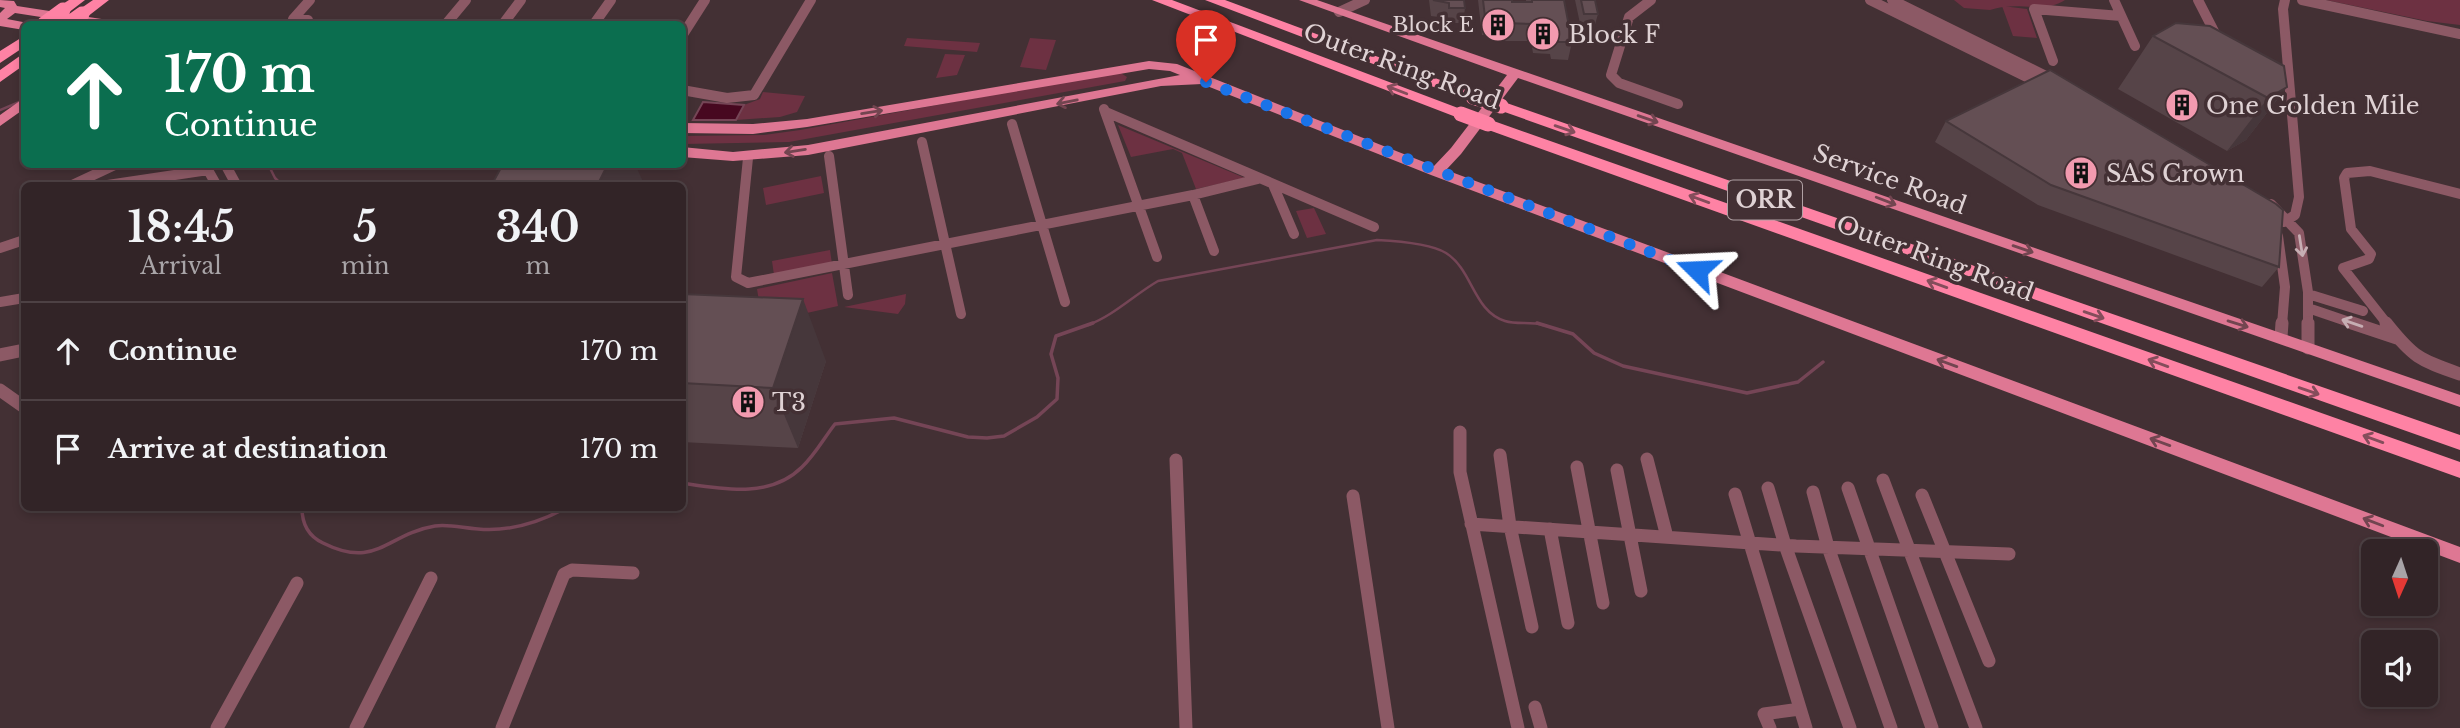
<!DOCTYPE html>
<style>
:root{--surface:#322427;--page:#3d3033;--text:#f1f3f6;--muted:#a8a4a7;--line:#4d4144}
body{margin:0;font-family:"Libre Baskerville",serif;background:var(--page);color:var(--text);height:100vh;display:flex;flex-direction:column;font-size:26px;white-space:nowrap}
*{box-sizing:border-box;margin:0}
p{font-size:23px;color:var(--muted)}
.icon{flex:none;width:38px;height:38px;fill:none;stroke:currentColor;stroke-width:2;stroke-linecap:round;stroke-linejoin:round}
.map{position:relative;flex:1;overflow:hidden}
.panel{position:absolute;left:21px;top:182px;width:665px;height:329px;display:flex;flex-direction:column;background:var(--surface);border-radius:10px;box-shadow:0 4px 10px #0003,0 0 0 2px var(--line)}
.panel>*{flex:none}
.top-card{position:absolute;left:21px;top:21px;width:665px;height:147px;border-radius:10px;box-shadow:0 4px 10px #0003,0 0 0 2px var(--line);background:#0b6e4f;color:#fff;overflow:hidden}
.needle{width:46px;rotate:183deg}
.buttons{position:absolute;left:2361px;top:539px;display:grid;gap:14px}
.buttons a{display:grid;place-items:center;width:77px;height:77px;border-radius:10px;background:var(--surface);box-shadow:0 4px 10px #0003,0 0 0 2px var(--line);font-size:35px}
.pin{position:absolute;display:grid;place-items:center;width:60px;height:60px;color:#fff;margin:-72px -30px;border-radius:50% 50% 50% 0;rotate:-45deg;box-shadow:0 0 7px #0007}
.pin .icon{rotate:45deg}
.me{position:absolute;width:77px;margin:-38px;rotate:291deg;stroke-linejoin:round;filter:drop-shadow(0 0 5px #0008)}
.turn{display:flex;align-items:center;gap:24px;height:147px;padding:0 28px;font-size:32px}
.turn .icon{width:91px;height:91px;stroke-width:2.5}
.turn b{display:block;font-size:49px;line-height:60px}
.eta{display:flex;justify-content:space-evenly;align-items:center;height:119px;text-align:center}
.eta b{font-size:42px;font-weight:600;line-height:49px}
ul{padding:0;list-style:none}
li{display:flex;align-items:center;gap:21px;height:98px;padding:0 28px;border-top:2px solid var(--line)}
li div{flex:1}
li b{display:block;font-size:26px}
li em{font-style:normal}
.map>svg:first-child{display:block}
.green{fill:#6d3142}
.water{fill:#470820;stroke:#754556;stroke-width:2}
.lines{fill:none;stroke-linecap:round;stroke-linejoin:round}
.stream-far1{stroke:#754556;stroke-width:2.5}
.stream{stroke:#754556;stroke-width:3.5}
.minor-far1{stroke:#8c5965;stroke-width:10}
.minor{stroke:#8c5965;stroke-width:13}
.major{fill:#de7793;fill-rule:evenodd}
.highway{fill:#fe82a4;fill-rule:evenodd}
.highway-bridge{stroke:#fe82a4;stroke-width:15}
.wall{fill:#564448}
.shaded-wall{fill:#46373b}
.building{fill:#644f54;stroke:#46373b;stroke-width:2}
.oneway{stroke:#844d5b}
.oneway2{stroke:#724550}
.oneway3{stroke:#c6aeb3}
.route{stroke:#1a73e8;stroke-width:12;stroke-dasharray:0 21.6}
.labels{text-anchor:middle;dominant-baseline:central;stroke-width:7;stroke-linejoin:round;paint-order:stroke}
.far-poi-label{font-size:21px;fill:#dfd2d4;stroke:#433034;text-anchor:end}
.shield{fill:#433034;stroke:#b0a1a4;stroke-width:2}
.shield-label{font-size:23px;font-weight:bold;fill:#dfd2d4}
.poi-label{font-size:24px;fill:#dfd2d4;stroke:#433034;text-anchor:start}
.street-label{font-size:24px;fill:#dfd2d4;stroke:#433034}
</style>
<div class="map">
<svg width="2460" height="728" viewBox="0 0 2460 728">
<rect width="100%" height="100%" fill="#433034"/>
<!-- green -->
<path class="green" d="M 1954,0 L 2065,0 C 2042,15 2019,0 1990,10 L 1964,8 Z
M 2326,0 L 2460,0 L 2460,25 L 2427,21 Z
M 2002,6 L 2027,9 L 2037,38 L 2013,36 Z
M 907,38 L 980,43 L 977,52 L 904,46 Z
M 1030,38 L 1056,40 L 1046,70 L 1020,67 Z
M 945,54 L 965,55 L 957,75 L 936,78 Z
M 1119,72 L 1127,77 L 1125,81 L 789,142 L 683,144 L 682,136 L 764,135 L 800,130 Z
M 763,92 L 805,96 L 797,112 L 780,117 L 736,120 L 744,105 L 760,99 Z
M 1118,125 L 1245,178 L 1196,189 L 1182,153 L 1173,149 L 1131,157 Z
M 821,176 L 824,193 L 766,205 L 763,188 Z
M 1314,208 L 1326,234 L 1307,238 L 1296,211 Z
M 830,250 L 832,264 L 774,275 L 772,261 Z
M 832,273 L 838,306 L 789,317 L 760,307 L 757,289 Z
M 906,294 L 905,304 L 898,314 L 844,307 Z"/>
<!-- water -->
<path class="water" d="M 703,102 L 744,105 L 736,120 L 693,120 Z"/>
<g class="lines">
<!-- stream-far1 -->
<path class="stream-far1" d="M 0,110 L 24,100
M 268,164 L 275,178 L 283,186
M 1088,325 C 1113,316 1134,295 1158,281 L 1377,240 C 1396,241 1430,243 1446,253 C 1473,270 1473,311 1505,321 C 1517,325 1531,321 1543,325"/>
<!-- stream -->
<path class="stream" d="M 1537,323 L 1573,334 L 1594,353 L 1623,366 L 1747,393 L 1798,382 L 1823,362
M 682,483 C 722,489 770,499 802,467 C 815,455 824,438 835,424 L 894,418 L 968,437 L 987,438 L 1004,436 L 1037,417 L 1057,399 L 1058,378 L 1051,354 L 1056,336 L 1093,323
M 302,508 C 302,524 308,536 323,543 C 377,570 386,534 435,526 C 449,524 463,528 478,529 C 510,532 538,523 566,508"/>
<!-- minor-far1 -->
<path class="minor-far1" d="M 1651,0 L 1629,17 L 1611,75 L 1619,83 L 1678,104
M 1870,0 L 2045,86
M 1892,0 L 2058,82
M 2114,0 L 2135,46
M 2198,0 L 2219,41
M 2302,0 L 2460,34
M 1339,12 L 1365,0
M 304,24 L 308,20 L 293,19 L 310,0
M 446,24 L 466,0
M 503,24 L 521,0
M 594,24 L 611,0
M 682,36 L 705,0
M 2053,61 L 2034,9 L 2121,16
M 682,90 L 727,98 L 754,95 L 811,0
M 1104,109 L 1157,257
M 1106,112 L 1374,227
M 1012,124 L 1065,302
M 922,142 L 961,314
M 829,156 L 848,295
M 748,158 L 736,277 L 748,283 L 1193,195 L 1258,179
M 225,164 L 237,186
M 70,186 L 117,164
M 101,186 L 208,170 L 217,186
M 1274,187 L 1294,234
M 1193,195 L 1214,251
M 2271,204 L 2299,233 L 2308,292 L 2308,325
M 2284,222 L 2295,215 L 2299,197 L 2283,9 L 2285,0
M 2278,236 L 2285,287 L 2282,325
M 0,248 L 24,240
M 2308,294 L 2363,311
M 0,302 L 24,298
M 2308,308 L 2358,325
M 2388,325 L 2343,268 L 2369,259 L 2371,254 L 2351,229 L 2344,178 L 2347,173 L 2370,171 L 2460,194"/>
<!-- minor -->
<path class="minor" d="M 2308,323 L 2308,348
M 2352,323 L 2397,338
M 2386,323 C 2413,357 2419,360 2460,374
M 2281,337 L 2282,323
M 0,355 L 24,350
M 0,390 L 24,407
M 1460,432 L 1460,472 L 1518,728
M 1500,455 L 1510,526 L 1532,627
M 1647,459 L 1667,537
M 1176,460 L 1186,728
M 1577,467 L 1603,603
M 1617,470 L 1641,591
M 1883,480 L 1976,728
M 1768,488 L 1785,545 L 1850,728
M 1848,488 L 1932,728
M 1813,492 L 1828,547 L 1891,728
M 1735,494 L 1806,728
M 1922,495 L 1989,661
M 1353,496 L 1388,728
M 1471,524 L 1796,546 L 2009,554
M 1550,529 L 1568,623
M 1535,707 L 1541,728
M 217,728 L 297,583
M 356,728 L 431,578
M 502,728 L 564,574 L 572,570 L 633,573
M 1770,728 L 1764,714 L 1800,709"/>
<!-- major -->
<path class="major" d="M 0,0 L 14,1 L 17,6 L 108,20 L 114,24 L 86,24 L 15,13 L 7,19 L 28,23 L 24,24 L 24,30 L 0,26 L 0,13 L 5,8 L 0,7 Z
M 1299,0 L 1317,0 L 2460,395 L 2460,407 L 1518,78 L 1461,154 L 1446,170 L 2460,547 L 2460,563 L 1431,175 L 1202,84 L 1161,86 L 808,155 L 733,161 L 682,157 L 682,147 L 733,152 L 808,145 L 1180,75 L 1170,71 L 1149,69 L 807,127 L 753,134 L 682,133 L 682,123 L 753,124 L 807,119 L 1149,61 L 1177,64 L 1434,166 L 1451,148 L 1507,75 Z
M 24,98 L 24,109 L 0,126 L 0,115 Z"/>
<!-- highway -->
<path class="highway" d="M 69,0 L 85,0 L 68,13 L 58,13 L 58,7 Z
M 93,0 L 109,0 L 87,17 L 77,17 L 77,11 Z
M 1152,0 L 1172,0 L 1466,111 L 1468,114 L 1461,119 L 1456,117 Z
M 1205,0 L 1225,0 L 1478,94 L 1480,97 L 1478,100 L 1468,100 Z
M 24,36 L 24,47 L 0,63 L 0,51 Z
M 24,53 L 24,65 L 0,82 L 0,70 Z
M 1501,101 L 2460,435 L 2460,450 L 1496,109 L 1494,106 Z
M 1488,119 L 2460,462 L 2460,478 L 1483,128 L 1481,124 L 1483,120 Z"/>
<!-- highway-bridge -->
<path class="highway-bridge" d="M 44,24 L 63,10
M 68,24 L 82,14
M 1473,97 L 1501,106
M 1461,114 L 1488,124"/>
</g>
<!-- wall -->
<path class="wall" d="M 1429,0 L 1464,0 L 1465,8 L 1463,23 L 1447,23 L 1447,18 L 1431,16 Z
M 1478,0 L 1512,0 L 1512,2 L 1526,2 L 1526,0 L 1564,0 L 1572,42 L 1568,60 L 1551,59 L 1550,54 L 1533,53 L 1531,41 L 1501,41 L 1500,37 L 1496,35 L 1482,35 Z
M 1575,0 L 1596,0 L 1595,3 L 1598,14 L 1594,28 L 1581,28 Z
M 2153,36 L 2287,87 L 2246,140 L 2227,151 L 2118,89 Z
M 1946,121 L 2279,267 L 2262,287 L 2038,205 L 1935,142 Z
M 682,294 L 826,361 L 798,448 L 682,442 Z"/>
<!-- shaded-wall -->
<path class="shaded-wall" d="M 2287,87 L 2246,140 L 2227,151 L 2268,98 Z
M 608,164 L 635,164 L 645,186 L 597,186 Z
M 803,299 L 826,361 L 798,448 L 773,388 Z"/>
<!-- building -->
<path class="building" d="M 1433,0 L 1464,0 L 1465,8 L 1449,8 L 1449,3 Z
M 1483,0 L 1512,0 L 1512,2 L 1532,2 L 1532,0 L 1564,0 L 1572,42 L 1555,42 L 1554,36 L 1537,36 L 1535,24 L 1504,23 L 1503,20 L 1499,18 L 1485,17 Z
M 1581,0 L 1595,0 L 1598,14 L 1584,14 Z
M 2176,23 L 2210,26 L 2284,66 L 2287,87 L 2268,98 L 2153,36 Z
M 2050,70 L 2276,204 L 2283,210 L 2279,267 L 2051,185 L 1946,121 Z
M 503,164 L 608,164 L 597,186 L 491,186 Z
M 682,294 L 803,299 L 773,388 L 682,383 Z"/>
<!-- one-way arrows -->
<defs><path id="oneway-shaft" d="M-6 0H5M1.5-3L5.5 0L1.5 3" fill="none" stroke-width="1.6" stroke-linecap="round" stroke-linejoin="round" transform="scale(1.75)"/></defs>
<g class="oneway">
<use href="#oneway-shaft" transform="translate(1397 90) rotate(-159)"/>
<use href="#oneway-shaft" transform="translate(1565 129) rotate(19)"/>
<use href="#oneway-shaft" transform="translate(1699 199) rotate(-160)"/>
<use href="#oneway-shaft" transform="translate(1937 284) rotate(-160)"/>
<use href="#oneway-shaft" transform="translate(2094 315) rotate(19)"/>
<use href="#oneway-shaft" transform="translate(2158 363) rotate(-160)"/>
<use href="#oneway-shaft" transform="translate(2309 391) rotate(19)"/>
<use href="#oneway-shaft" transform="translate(2373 439) rotate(-160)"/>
</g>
<g class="oneway2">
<use href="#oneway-shaft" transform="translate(1067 102) rotate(169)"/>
<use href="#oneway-shaft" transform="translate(872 112) rotate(-9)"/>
<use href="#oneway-shaft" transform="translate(1648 119) rotate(19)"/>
<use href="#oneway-shaft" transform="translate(795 151) rotate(171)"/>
<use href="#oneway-shaft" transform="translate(1886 201) rotate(21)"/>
<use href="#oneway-shaft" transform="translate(2023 249) rotate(19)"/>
<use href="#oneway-shaft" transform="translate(2238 324) rotate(17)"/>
<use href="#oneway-shaft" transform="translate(1947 363) rotate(-160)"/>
<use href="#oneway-shaft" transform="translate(2160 442) rotate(-160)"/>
<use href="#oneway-shaft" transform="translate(2373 522) rotate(-159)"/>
</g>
<g class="oneway3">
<use href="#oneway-shaft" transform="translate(2301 246) rotate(81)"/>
<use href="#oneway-shaft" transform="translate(2352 323) rotate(-161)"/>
</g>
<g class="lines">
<!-- route -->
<path class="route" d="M 1206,82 L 1697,270"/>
</g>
<!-- icons -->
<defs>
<symbol id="building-disc" viewBox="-11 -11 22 22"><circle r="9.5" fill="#f29aaf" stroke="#433034"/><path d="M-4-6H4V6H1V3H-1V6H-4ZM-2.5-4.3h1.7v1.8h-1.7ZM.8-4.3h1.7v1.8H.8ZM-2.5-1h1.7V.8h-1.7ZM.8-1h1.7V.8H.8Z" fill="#111"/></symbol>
</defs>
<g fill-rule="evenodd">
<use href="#building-disc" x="1479" y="6" width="38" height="38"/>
<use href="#building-disc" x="1524" y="15" width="38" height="38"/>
<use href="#building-disc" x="2163" y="86" width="38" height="38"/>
<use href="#building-disc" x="2062" y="154" width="38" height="38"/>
<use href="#building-disc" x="729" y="383" width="38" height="38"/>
</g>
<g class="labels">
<!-- far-poi labels -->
<g class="far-poi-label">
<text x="1474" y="25">Block E</text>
</g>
<!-- shield labels -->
<rect class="shield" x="1728" y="180.5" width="74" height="39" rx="5"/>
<g class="shield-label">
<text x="1765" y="200">ORR</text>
</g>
<!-- poi labels -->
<g class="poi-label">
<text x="1568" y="34">Block F</text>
<text x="2206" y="105">One Golden Mile</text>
<text x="2106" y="173">SAS Crown</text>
<text x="772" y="402">T3</text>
</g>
<!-- street labels -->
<g class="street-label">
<text transform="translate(1402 66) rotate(20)">Outer Ring Road</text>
<text transform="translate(1890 179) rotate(20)">Service Road</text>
<text transform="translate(1935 258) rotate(20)">Outer Ring Road</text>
</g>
</g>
</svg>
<div class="buttons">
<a><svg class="needle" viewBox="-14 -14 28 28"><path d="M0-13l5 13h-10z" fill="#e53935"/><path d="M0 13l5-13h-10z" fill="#a8a4a7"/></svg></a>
<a><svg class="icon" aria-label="sound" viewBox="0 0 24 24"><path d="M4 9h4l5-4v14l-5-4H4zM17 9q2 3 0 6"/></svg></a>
</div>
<div class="pin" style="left:1206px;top:82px;background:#d93025"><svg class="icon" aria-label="arrive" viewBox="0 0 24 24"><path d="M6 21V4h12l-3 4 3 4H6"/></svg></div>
<svg class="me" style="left:1697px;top:270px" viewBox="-20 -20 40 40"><path d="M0-17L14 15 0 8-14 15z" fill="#1a73e8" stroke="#fff" stroke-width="4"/></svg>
<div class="top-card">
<div class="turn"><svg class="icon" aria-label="ahead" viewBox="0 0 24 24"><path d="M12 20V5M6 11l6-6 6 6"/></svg><div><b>170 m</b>Continue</div></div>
</div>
<section class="panel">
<div class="eta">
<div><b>18:45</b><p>Arrival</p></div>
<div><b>5</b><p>min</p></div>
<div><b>340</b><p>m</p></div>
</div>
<ul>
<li><svg class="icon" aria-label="ahead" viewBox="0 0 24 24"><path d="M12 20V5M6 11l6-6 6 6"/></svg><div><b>Continue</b></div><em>170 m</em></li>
<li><svg class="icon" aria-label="arrive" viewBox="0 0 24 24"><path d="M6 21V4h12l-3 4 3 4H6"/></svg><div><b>Arrive at destination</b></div><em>170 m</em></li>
</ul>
</section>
</div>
